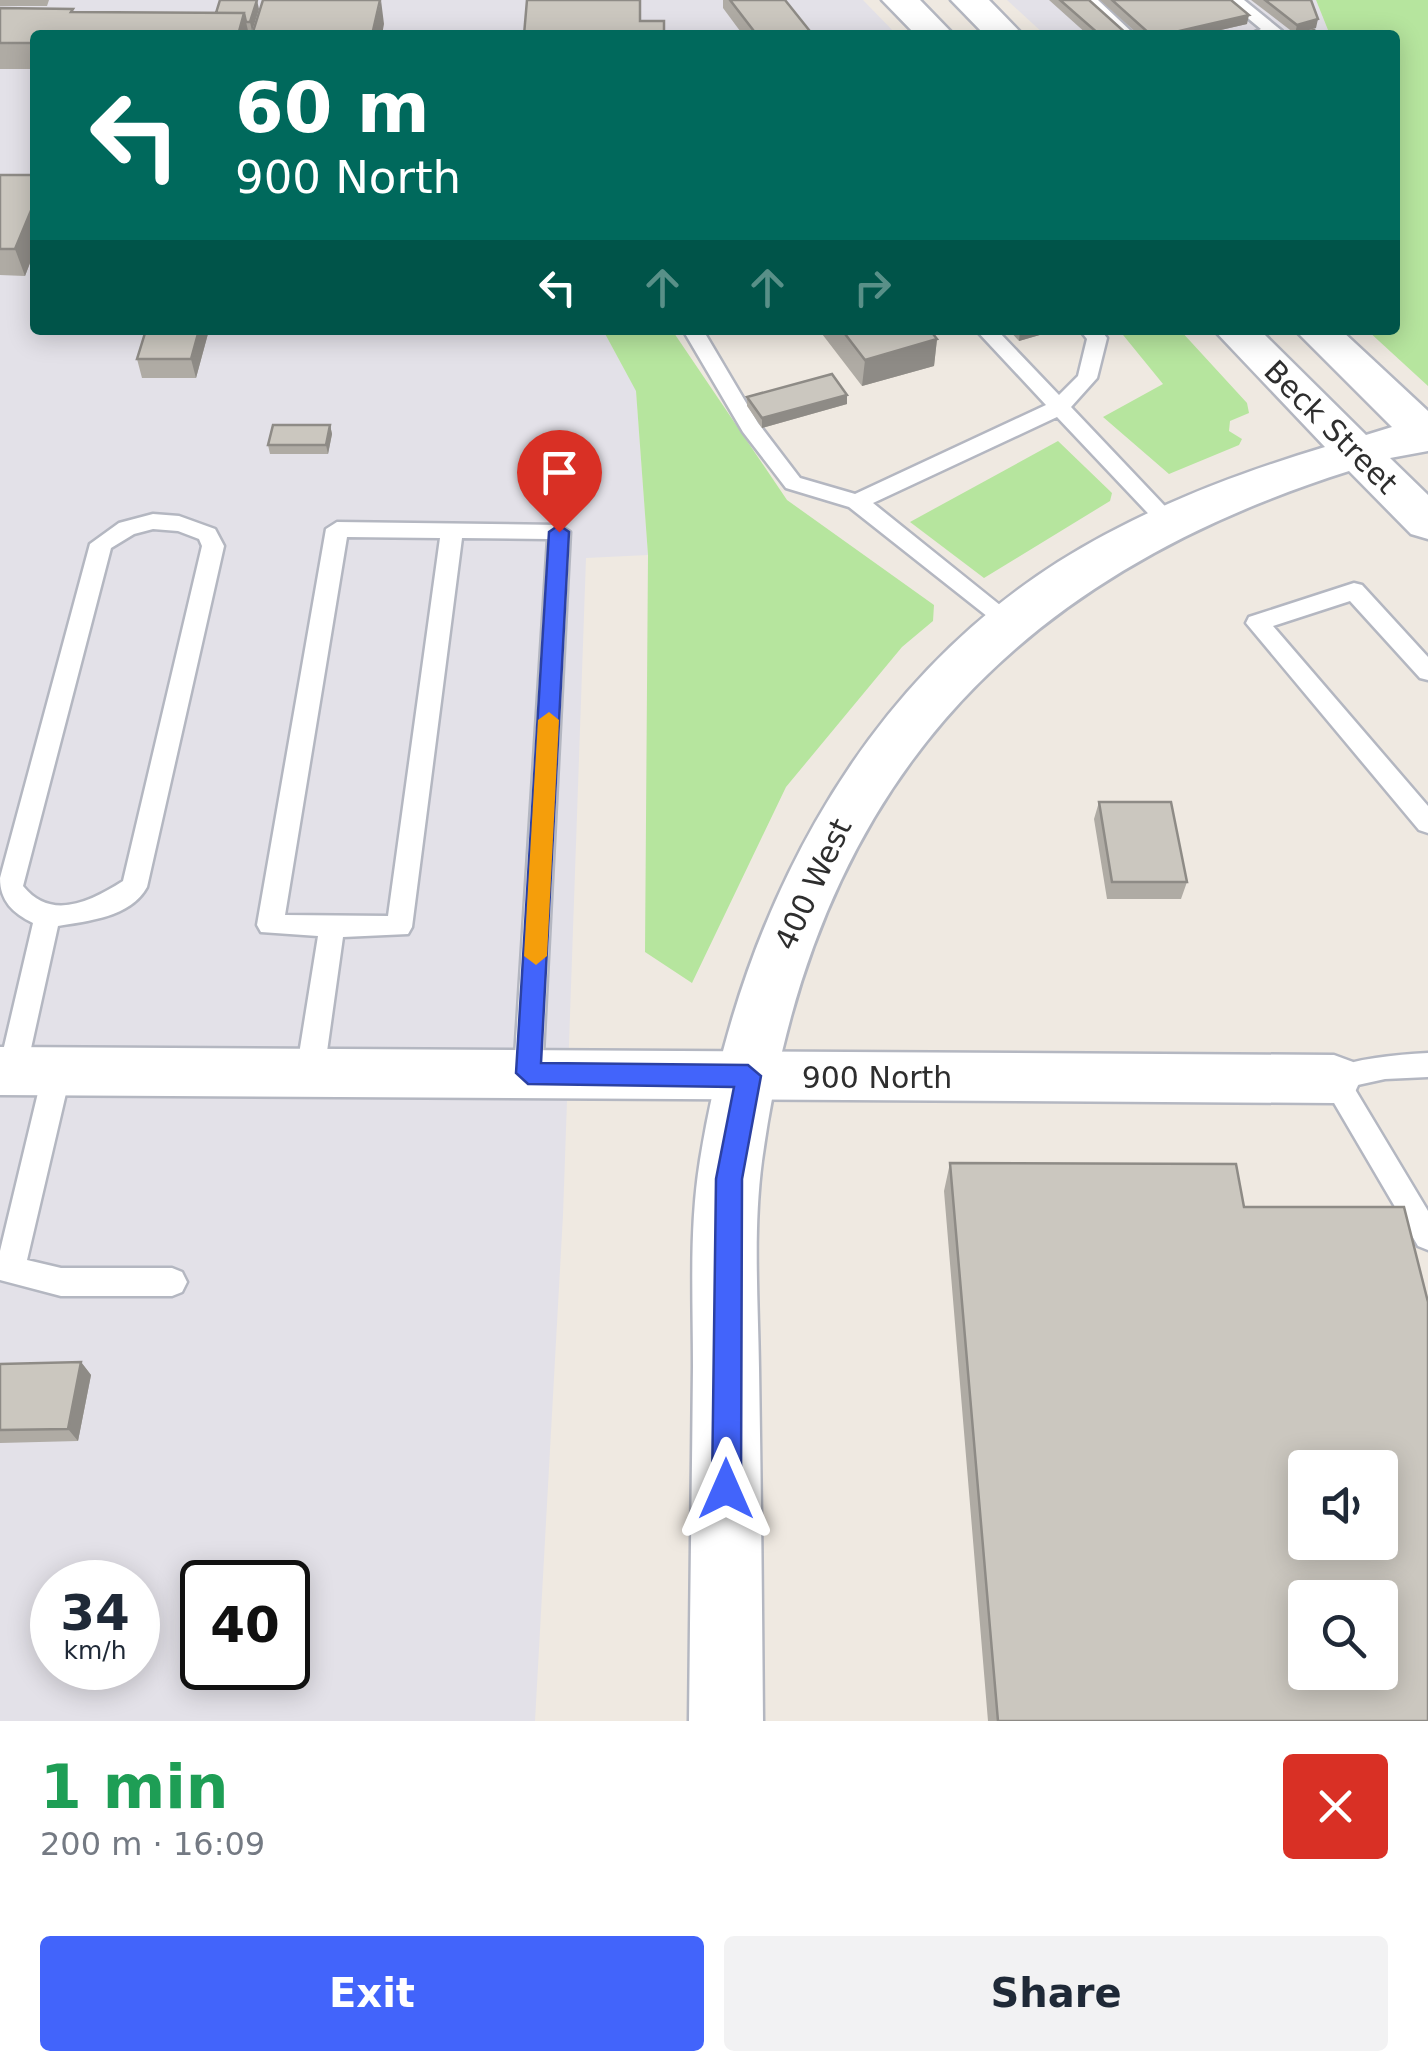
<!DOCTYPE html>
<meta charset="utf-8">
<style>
:root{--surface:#fff;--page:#f2f2f3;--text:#1f2937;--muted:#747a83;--accent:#4264fb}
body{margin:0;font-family:"DejaVu Sans",sans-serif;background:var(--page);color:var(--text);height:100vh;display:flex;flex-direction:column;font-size:38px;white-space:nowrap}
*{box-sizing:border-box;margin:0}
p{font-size:32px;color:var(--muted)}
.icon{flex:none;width:55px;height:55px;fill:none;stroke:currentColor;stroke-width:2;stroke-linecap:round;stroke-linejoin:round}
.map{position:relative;height:1721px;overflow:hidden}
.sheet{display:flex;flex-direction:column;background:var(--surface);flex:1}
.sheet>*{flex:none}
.banner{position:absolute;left:30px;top:30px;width:1370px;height:305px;border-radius:10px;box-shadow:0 5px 25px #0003;background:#00695c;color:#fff;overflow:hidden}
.buttons{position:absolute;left:1288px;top:1450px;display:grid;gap:20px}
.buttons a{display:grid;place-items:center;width:110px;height:110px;border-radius:10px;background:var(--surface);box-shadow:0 5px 25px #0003;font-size:50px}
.speed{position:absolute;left:30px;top:1560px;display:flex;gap:20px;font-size:50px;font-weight:700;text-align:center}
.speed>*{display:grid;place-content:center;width:130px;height:130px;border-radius:50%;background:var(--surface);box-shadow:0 5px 25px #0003;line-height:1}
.speed small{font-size:25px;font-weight:400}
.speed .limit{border:5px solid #111;border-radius:15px;background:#fff;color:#111}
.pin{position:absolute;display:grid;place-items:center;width:85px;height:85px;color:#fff;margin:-102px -42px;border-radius:50% 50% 50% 0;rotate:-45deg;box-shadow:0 0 10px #0007}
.pin .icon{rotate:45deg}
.me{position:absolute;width:110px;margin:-55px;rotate:0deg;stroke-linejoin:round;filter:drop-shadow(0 0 8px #0008)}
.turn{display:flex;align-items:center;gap:35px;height:210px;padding:0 40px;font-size:45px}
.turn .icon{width:130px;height:130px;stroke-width:2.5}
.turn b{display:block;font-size:70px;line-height:85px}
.lanes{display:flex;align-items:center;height:95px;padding:0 40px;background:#0003;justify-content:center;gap:50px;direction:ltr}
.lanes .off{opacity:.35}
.round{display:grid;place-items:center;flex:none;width:105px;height:105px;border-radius:10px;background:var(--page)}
.headline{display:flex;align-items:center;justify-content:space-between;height:170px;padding:0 40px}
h1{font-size:60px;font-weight:700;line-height:75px;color:#1e9e55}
.primary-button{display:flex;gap:20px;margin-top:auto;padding:20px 40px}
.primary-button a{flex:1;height:115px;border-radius:10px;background:var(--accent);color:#fff;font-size:40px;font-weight:700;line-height:115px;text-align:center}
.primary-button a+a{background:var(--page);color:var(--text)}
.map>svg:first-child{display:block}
.industrial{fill:#e3e1e8;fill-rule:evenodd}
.green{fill:#b6e59e}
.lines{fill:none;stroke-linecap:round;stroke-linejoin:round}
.lane-casing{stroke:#b4b7c1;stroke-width:5}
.street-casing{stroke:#b4b7c1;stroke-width:5}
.secondary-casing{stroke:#b4b7c1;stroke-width:5}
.lane{fill:#fff;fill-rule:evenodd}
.street{fill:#fff;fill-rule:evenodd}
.secondary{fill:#fff;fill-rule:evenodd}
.wall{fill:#afaba4}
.shaded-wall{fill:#8e8b86}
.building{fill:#cbc7bf;stroke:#8e8b86;stroke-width:2.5;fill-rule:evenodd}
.route{fill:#4264fb;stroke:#2b41a3;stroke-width:2.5}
.slow{fill:#f59e0b}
.labels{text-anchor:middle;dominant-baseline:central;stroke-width:10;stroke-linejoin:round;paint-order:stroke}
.street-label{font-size:30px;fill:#2e2e2e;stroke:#fff}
</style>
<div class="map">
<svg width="1428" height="1721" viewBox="0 0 1428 1721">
<rect width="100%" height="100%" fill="#efe9e1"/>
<!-- industrial -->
<path class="industrial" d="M 0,0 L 863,0 L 897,35 L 35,35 L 35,330 L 603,330 L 636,390 L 648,555 L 586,558 L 563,1215 L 535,1721 L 0,1721 ZM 52,1582 L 138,1582 L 138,1668 L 52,1668 ZM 202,1582 L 288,1582 L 288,1668 L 202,1668 Z
M 1007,0 L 1316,0 L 1330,35 L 1045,35 Z"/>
<!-- green -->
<path class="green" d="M 1316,0 L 1428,0 L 1428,386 L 1367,330 L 1395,330 L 1395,35 L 1330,35 Z
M 603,330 L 672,330 L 787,500 L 934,605 L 933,621 L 902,647 L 786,787 L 692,983 L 645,952 L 648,555 L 636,391 Z
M 1119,330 L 1180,330 L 1247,403 L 1249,413 L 1230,421 L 1229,431 L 1242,439 L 1239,445 L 1169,474 L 1103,417 L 1163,384 Z
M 1058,441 L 1112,493 L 1110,501 L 984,578 L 910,522 Z"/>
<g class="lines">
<defs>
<path id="lane" d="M 1081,0 L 1098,0 L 1135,35 L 1117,35 Z
M 1226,0 L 1244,0 L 1282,31 L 1278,35 L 1249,35 L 1261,29 Z
M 683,330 L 703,330 L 758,423 L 800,478 L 855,494 L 1046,405 L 976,330 L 997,330 L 1059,395 L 1078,376 L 1087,339 L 1080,330 L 1101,330 L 1107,338 L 1097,378 L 1071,407 L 1180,522 L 1169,529 L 1161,527 L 1057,417 L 873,503 L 1021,622 L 1010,630 L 1002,628 L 849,507 L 786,488 L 743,432 Z
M 153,514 L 179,516 L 215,529 L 224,546 L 147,887 C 131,917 88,921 58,926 L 26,1071 L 22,1079 L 12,1083 L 2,1079 L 0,1064 L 33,923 C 13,913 0,901 0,878 L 90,544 L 119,523 ZM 153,529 L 178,531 L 199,539 L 202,546 L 123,881 C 90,902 51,921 23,886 L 111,548 L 134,534 Z
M 337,522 L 559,525 L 570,532 L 542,1073 L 538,1081 L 528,1085 L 518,1081 L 514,1073 L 548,539 L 462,538 L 412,927 L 408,934 L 343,937 L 324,1073 L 320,1081 L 310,1085 L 300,1081 L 296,1073 L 318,936 L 261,932 L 257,925 L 326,529 ZM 347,537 L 440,538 L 388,916 L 285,915 Z
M 1354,583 L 1362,585 L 1428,657 L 1428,680 L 1420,678 L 1350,601 L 1273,626 L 1428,806 L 1428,833 L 1419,830 L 1246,623 L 1249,617 Z
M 1428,1053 L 1428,1077 L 1385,1079 L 1353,1086 L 1428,1211 L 1428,1250 L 1418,1246 L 1320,1079 L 1324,1071 C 1358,1058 1393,1055 1428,1053 Z
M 57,1060 L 67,1064 L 71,1072 L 27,1260 L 61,1268 L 172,1268 L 182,1272 L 187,1282 L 182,1292 L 172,1296 L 61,1296 L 0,1280 L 0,1251 L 43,1072 L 47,1064 Z"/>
<path id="street" d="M 0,1047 L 1334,1055 L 1353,1062 L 1361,1079 L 1353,1096 L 1334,1103 L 0,1095 Z"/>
<path id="secondary" d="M 882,0 L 920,0 L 954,35 L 916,35 Z
M 951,0 L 989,0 L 1023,35 L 985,35 Z
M 1214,330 L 1260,330 L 1366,435 L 1392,427 L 1295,330 L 1341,330 L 1428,411 L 1428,451 L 1390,458 L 1428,495 L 1428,539 L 1411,534 L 1349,471 C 1002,581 811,797 762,1161 C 753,1229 758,1299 759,1368 C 761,1486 762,1603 763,1721 L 689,1721 C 690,1603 692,1484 693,1366 C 693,1297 689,1228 700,1160 C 738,923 851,694 1058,562 C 1141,510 1232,475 1325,447 Z"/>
</defs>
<!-- lane casing -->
<use href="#lane" class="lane-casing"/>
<!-- street casing -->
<use href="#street" class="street-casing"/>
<!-- secondary casing -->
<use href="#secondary" class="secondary-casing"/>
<!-- lane -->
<use href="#lane" class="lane"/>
<!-- street -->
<use href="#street" class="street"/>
<!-- secondary -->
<use href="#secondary" class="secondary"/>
</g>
<!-- wall -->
<path class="wall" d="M 0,0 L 49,0 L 47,6 L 0,6 Z
M 723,0 L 785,0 L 813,35 L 743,35 L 723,8 Z
M 1049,0 L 1089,0 L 1128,35 L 1088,35 Z
M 1100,0 L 1231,0 L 1247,24 L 1199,35 L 1139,35 Z
M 1251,0 L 1311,0 L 1316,28 L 1294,33 Z
M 0,8 L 74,12 L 216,13 L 259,9 L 252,31 L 248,31 L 249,35 L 35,35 L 35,69 L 0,69 Z
M 0,175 L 35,175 L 35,250 L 25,276 L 0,275 Z
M 146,330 L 209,330 L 196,378 L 142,378 L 137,359 Z
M 819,330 L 930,330 L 937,339 L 934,366 L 862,386 Z
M 1009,330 L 1051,330 L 1050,332 L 1019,341 Z
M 847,395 L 847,404 L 762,428 L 747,406 L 747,397 Z
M 330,425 L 332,434 L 328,454 L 270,454 L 268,445 Z
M 1099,802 L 1187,882 L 1181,899 L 1107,899 L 1094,819 Z
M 950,1163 L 1244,1207 L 1428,1721 L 988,1721 L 944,1191 Z
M 81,1362 L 91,1375 L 78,1441 L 0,1443 L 0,1364 Z"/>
<!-- shaded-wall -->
<path class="shaded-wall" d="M 257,0 L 259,9 L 252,31 L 250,22 Z
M 381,0 L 384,24 L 382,35 L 372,35 Z
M 244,13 L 249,35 L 238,35 Z
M 1249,15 L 1247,24 L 1199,35 L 1162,35 Z
M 1318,19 L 1316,28 L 1295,34 L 1297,25 Z
M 35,201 L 35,250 L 25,276 L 15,249 Z
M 199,330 L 209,330 L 196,378 L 191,359 Z
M 1027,330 L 1051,330 L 1050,332 L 1019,341 L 1020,332 Z
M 937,339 L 934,366 L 862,386 L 865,360 Z
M 847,395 L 847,404 L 762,428 L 762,418 Z
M 330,425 L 332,434 L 328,454 L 326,445 Z
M 81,1362 L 91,1375 L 78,1441 L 68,1429 Z"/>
<!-- building -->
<path class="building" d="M 220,0 L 257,0 L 250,22 L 246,22 L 244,13 L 216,13 Z
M 263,0 L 380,0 L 372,35 L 252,35 Z
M 527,0 L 640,0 L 640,21 L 664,21 L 664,35 L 524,35 Z
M 730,0 L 785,0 L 813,35 L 757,35 Z
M 1060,0 L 1089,0 L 1128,35 L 1100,35 Z
M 1112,0 L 1231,0 L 1249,15 L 1162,35 L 1151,35 Z
M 1265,0 L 1311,0 L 1318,19 L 1297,25 Z
M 0,8 L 73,9 L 71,12 L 244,13 L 238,35 L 35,35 L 35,43 L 0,43 Z
M 1314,30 L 1320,35 L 1284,35 Z
M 0,175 L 35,175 L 35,201 L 15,249 L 0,249 Z
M 146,330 L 199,330 L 191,359 L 137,359 Z
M 842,330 L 930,330 L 937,339 L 865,360 Z
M 832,374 L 847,395 L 762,418 L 747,397 Z
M 273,425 L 330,425 L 326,445 L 268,445 Z
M 1099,802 L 1171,802 L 1187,882 L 1112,882 Z
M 950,1163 L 1236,1164 L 1244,1207 L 1404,1207 L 1428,1302 L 1428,1721 L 998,1721 ZM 1305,1468 L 1380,1468 L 1380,1542 L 1305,1542 ZM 1305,1598 L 1380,1598 L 1380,1672 L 1305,1672 Z
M 81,1362 L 68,1429 L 0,1430 L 0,1364 Z"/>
<!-- route -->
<path class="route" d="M 559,525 L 569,532 L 541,1063 L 748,1065 L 761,1076 L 742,1179 L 741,1489 L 737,1499 L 726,1504 L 716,1499 L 712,1489 L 716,1179 L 734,1087 L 528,1084 L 516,1073 L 549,532 Z"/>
<!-- slow -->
<path class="slow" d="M 549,712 L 559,720 L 547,956 L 536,965 L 524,956 L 538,720 Z"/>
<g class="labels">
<!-- street labels -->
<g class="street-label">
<text transform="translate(1331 427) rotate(45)">Beck Street</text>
<text transform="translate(813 884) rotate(-65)">400 West</text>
<text x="877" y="1077">900 North</text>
</g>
</g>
</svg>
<div class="buttons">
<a><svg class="icon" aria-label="sound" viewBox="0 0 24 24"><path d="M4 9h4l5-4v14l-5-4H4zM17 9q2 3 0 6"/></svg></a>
<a><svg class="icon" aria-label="search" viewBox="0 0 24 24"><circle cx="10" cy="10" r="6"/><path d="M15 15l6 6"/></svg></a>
</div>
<div class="speed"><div>34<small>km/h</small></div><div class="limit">40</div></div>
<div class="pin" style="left:559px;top:532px;background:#d93025"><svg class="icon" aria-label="arrive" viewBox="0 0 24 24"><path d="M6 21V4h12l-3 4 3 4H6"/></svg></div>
<svg class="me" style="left:726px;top:1489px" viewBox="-20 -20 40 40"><path d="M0-17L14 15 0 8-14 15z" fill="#4264fb" stroke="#fff" stroke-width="4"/></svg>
<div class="banner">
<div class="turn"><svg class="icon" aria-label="left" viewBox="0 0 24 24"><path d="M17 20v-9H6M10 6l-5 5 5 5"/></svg><div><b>60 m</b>900 North</div></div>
<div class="lanes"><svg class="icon" aria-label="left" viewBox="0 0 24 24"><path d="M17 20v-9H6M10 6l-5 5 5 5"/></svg><svg class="icon off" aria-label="ahead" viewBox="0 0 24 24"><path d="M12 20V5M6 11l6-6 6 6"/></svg><svg class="icon off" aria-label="ahead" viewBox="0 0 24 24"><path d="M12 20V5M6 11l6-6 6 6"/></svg><svg class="icon off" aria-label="right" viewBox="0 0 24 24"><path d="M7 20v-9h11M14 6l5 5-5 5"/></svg></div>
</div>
</div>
<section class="sheet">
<div class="headline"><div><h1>1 min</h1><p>200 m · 16:09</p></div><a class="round" style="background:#d93025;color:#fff"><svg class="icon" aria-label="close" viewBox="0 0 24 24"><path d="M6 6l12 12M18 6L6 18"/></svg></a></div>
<div class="primary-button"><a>Exit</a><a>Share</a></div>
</section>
